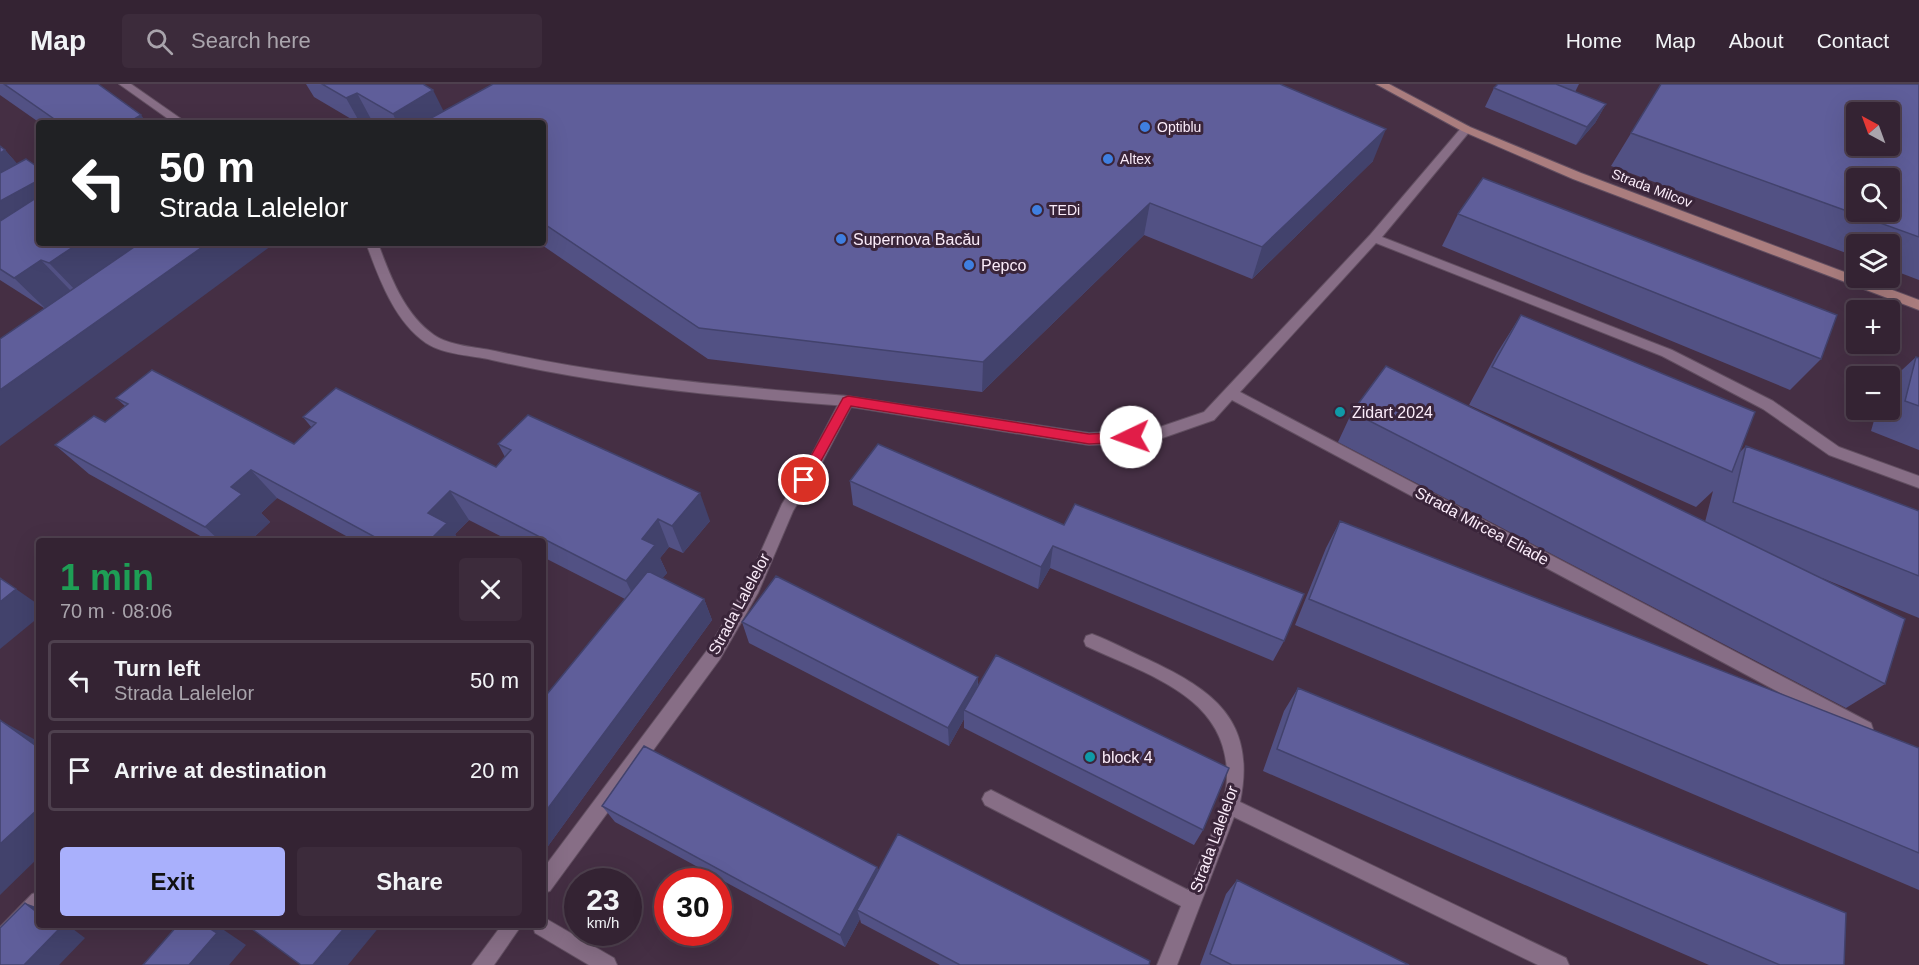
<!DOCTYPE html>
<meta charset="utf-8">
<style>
:root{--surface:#342333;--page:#3c2b3b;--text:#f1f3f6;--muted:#a9a4ac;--line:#4e404e;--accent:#a9b0fc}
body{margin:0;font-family:Arial,sans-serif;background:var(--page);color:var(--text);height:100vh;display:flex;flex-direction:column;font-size:22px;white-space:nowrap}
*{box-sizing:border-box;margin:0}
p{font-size:20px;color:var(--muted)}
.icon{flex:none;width:33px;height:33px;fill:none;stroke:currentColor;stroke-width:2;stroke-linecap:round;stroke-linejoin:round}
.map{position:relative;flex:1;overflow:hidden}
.side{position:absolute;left:36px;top:454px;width:510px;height:390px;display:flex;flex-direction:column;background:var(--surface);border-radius:6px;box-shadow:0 6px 24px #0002,0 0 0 2px var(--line)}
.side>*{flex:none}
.top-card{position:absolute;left:36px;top:36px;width:510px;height:126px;border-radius:6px;box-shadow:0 6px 24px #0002,0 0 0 2px var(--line);background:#202124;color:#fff;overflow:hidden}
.needle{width:39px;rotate:319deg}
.fabs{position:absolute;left:1846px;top:18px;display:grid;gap:12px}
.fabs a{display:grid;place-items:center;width:54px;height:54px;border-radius:6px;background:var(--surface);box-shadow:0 6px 24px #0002,0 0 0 2px var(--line);font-size:30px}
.speed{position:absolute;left:564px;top:784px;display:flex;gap:12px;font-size:30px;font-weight:700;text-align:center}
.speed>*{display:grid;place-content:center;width:78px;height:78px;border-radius:50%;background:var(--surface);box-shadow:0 6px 24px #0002,0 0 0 2px var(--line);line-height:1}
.speed small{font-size:15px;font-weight:400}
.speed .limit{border:9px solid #d22;background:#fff;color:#111}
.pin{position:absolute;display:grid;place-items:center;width:51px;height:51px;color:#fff;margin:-26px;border:3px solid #fff;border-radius:50%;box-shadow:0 2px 6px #0007}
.me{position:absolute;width:66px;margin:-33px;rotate:267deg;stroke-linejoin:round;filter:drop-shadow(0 0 4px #0008)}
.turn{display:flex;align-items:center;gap:21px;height:126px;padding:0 24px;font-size:27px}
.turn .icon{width:78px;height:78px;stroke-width:2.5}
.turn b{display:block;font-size:42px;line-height:51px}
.round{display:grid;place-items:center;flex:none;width:63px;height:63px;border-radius:6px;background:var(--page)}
.summary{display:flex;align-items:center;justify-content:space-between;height:102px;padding:0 24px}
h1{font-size:36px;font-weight:700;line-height:45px;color:#1e9e55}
.action{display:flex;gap:12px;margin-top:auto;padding:12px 24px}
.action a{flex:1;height:69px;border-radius:6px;background:var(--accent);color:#111;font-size:24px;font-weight:700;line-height:69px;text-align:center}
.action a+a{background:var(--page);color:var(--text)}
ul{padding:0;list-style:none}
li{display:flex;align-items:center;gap:18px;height:81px;margin:0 12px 9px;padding:0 12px;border:3px solid var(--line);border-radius:6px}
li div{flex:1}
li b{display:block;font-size:22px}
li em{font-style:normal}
header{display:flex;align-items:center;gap:36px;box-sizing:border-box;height:84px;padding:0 30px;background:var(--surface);border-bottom:2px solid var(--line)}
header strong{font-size:28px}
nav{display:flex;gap:33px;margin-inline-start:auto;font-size:21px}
.search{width:420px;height:54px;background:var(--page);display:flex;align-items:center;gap:15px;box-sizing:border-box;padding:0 21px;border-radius:6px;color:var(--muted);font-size:22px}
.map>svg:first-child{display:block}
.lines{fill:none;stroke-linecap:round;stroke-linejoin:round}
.service-casing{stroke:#614e60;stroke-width:2}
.minor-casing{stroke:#614e60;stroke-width:2}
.secondary-casing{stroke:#614e60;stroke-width:2}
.service{fill:#876e86;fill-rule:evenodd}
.minor{fill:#876e86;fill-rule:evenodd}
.secondary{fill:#aa7d7e;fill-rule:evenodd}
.wall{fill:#525184}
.shaded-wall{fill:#42426c}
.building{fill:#5f5e9a;stroke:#42426c;stroke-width:1.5;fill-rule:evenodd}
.route{fill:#e11d48;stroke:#92132f;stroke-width:1.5}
.shop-dot{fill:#3f7fe0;stroke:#3a253a;stroke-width:2}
.culture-dot{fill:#0f9aa8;stroke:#3a253a;stroke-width:2}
.labels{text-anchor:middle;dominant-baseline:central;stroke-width:6;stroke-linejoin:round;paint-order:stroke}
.far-poi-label{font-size:14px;fill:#fbecfa;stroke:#3a253a;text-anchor:start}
.far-street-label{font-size:14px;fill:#fbecfa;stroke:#3a253a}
.poi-label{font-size:16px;fill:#fbecfa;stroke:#3a253a;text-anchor:start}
.street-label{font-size:16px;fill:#fbecfa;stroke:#3a253a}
</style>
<header>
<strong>Map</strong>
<div class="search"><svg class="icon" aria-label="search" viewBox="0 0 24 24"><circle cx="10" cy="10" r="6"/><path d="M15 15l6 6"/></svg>Search here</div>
<nav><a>Home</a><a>Map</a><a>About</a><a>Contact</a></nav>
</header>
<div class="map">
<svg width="1919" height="881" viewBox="0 0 1919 881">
<rect width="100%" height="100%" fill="#452f44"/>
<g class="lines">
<defs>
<path id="service" d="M 366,159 L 378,159 C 390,192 404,230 434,251 C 450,262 476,263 495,267 C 611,293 729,302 847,312 L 854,317 L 847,322 C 728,313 609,303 492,276 C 471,271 444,271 426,259 C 394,237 379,194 366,159 Z
M 39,808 L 39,830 L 7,863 L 0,866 L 0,843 L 32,810 Z"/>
<path id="minor" d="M 119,0 L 131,0 L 187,39 L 174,39 Z
M 1466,42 L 1470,43 L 1470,47 L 1382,153 L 1672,266 L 1773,317 L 1839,363 L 1919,392 L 1919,404 L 1829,371 L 1763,325 L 1662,272 L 1376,159 L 1240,308 L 1871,639 L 1873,645 L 1871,651 L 1865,653 L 1859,651 L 1232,316 L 1214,336 L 1151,358 L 1089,361 L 851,323 L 818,386 L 793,427 L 758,509 L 720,575 L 550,807 L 543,809 L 543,785 L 708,565 L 746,501 L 782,420 L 808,378 L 842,313 L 847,312 L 1089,349 L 1151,346 L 1204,328 L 1370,151 L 1462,43 Z
M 1092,550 C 1111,557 1129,567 1147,575 C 1213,606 1257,636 1240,718 L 1566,874 L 1569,881 L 1538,881 L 1234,733 L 1177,881 L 1157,881 L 1181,822 L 985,721 L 982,715 L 985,709 L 991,706 L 997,709 L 1188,806 C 1199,776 1227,724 1227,693 C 1228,612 1147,591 1086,562 L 1084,557 L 1086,552 Z
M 543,833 L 614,874 L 617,881 L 589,881 L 535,849 L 533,842 L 543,842 Z
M 501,842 L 521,842 L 494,881 L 472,881 Z"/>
<path id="secondary" d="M 1376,0 L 1389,0 L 1470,43 L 1581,89 L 1919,216 L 1919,226 L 1573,95 L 1462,47 Z"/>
</defs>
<!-- service casing -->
<use href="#service" class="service-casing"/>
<!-- minor casing -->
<use href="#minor" class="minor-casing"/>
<!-- secondary casing -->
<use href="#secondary" class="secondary-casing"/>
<!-- service -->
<use href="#service" class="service"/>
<!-- minor -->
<use href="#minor" class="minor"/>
<!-- secondary -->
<use href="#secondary" class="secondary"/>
</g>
<!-- wall -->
<path class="wall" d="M 0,0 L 98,0 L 147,39 L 40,39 L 0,11 Z
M 306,0 L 423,0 L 443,27 L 1373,77 L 1252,195 L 1144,151 L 982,308 L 708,275 L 539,159 L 543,159 L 543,39 L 377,39 L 371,35 L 364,39 L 358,39 L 314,13 Z
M 1498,0 L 1579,0 L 1575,8 L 1606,20 L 1595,39 L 1576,61 L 1485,23 L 1494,4 Z
M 1661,0 L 1919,0 L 1919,196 L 1890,185 L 1890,160 L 1857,160 L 1857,173 L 1611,82 Z
M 0,62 L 5,66 L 17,80 L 39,159 L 275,159 L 44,224 L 0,196 Z
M 1458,130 L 1821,275 L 1790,306 L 1442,162 Z
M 1521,231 L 1739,369 L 1746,362 L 1919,427 L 1919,534 L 1822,494 L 1885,600 L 1846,624 L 1338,358 L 1352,328 L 1705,438 L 1713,407 L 1696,423 L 1469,321 L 1497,269 Z
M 1916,273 L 1919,274 L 1919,366 L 1871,347 L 1877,326 L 1890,326 L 1890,297 Z
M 116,314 L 294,360 L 312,344 L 303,333 L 496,383 L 505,373 L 498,360 L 710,437 L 683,469 L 669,463 L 660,474 L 667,489 L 662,494 L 704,515 L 712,536 L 543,769 L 543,615 L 625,515 L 543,473 L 543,458 L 512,458 L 469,436 L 455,450 L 460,458 L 357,458 L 277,414 L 261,429 L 270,438 L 249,458 L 211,458 L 89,390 L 55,361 L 105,338 L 125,322 Z
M 878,360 L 1284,557 L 1273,577 L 1050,484 L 1038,505 L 853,421 L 850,397 Z
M 1340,437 L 1919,664 L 1919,806 L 1295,541 L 1326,464 Z
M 742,538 L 978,593 L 978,603 L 1203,746 L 1194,761 L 964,644 L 964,635 L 949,662 L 749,559 Z
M 1298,604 L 1844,881 L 1709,881 L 1263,687 L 1284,627 Z
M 602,722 L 877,783 L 878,787 L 1149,881 L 940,881 L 861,839 L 860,835 L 845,863 L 615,738 Z
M 1237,796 L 1409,881 L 1200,881 L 1226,810 Z"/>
<!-- shaded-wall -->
<path class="shaded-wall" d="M 433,6 L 446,32 L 434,39 L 397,39 L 393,30 Z
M 357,9 L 371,35 L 364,39 L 360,39 L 346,14 Z
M 1606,20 L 1595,39 L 1576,61 L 1587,43 Z
M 141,31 L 147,39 L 130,39 L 129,38 Z
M 1386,45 L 1373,77 L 1252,195 L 1262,163 Z
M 5,66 L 22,85 L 0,97 L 0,69 Z
M 39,96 L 39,124 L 0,146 L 0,117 Z
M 1150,119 L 1144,151 L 982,308 L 983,278 Z
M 79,159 L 153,159 L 79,210 L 49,179 Z
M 208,159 L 275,159 L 0,362 L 0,306 Z
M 41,176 L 71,207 L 46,225 L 14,194 Z
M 251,386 L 277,414 L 261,429 L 270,438 L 249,458 L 221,458 L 205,443 L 231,403 Z
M 450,407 L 469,436 L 455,450 L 460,458 L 428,458 L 428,429 Z
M 700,409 L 710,437 L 683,469 L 672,442 Z
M 658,435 L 669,463 L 660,474 L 667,489 L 639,523 L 626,497 L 642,455 Z
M 1053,462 L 1050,484 L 1038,505 L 1041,483 Z
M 16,505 L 39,521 L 39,533 L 0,565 L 0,518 Z
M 704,515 L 712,536 L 543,769 L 543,731 Z
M 978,593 L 977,612 L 964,626 L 964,635 L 949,662 L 948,644 Z
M 0,636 L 39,658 L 39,664 Z
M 39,724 L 39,773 L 0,811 L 0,760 Z
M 877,783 L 880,797 L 857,826 L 860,835 L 845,863 L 840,851 Z
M 25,819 L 39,824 L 39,830 Z
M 55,842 L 69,842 L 85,854 L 59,881 L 24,881 Z
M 206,842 L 218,842 L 246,861 L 229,881 L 189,881 Z
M 346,842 L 380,842 L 348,881 L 313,881 Z"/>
<!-- building -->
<path class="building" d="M 4,0 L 98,0 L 141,31 L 129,38 L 132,39 L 60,39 Z
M 322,0 L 423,0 L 433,6 L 393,30 L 357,9 L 346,14 Z
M 493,0 L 1280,0 L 1386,45 L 1262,163 L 1150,119 L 983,278 L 699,244 L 543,139 L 543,39 L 422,39 Z
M 1498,0 L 1556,0 L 1606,20 L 1587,43 L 1494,4 Z
M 1661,0 L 1919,0 L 1919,153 L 1631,49 ZM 1857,28 L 1890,28 L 1890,62 L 1857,62 ZM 1857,94 L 1890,94 L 1890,128 L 1857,128 Z
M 0,62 L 5,66 L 0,69 Z
M 26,75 L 39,84 L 39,96 L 0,117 L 0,89 Z
M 1483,94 L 1837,231 L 1821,275 L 1458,130 Z
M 39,112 L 39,159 L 79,159 L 49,179 L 41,176 L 14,194 L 0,185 L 0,137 Z
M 140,159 L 208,159 L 0,306 L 0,255 Z
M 1521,231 L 1755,328 L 1732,388 L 1492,283 Z
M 1916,273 L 1919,274 L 1919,322 L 1905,317 Z
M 1386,282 L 1905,535 L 1885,600 L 1352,328 Z
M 152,286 L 294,360 L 316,339 L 303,333 L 336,304 L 496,383 L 511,366 L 498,360 L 528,331 L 700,409 L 672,442 L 658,435 L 642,455 L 655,461 L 626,497 L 450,407 L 428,429 L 447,439 L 428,458 L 384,458 L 251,386 L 231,403 L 242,410 L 205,443 L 55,361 L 94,332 L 105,338 L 128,320 L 116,314 Z
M 878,360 L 1064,441 L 1075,420 L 1304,510 L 1284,557 L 1053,462 L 1041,483 L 850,397 Z
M 1746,362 L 1919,427 L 1919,492 L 1733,418 Z
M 1340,437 L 1919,664 L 1919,769 L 1309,515 Z
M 648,487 L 704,515 L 543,731 L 543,615 Z
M 776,492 L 978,593 L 948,644 L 742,538 Z
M 0,494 L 16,505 L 0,518 Z
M 996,571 L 1229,684 L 1203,746 L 964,626 Z
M 1298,604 L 1846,829 L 1844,881 L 1780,881 L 1277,665 Z
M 0,636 L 39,664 L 39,724 L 0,760 Z
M 644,662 L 877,783 L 840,851 L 602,722 Z
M 898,750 L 1150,877 L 1149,881 L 960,881 L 857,826 Z
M 1237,796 L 1409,881 L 1232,881 L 1210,870 Z
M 25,819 L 39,830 L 39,842 L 55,842 L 59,845 L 24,881 L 0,881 L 0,844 Z
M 177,842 L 206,842 L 217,849 L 189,881 L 143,881 Z
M 248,842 L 346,842 L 313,881 L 301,881 Z"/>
<!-- route -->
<path class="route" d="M 848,312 L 1089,350 L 1131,348 L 1137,353 L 1131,358 L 1089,360 L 851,322 L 809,399 L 800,399 L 798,396 L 800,392 L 843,314 Z"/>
<!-- markers -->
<g class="shop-dot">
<circle cx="1145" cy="43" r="6"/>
<circle cx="1108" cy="75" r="6"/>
<circle cx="1037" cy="126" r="6"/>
<circle cx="841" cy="155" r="6"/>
<circle cx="969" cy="181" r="6"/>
</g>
<g class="culture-dot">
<circle cx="1340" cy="328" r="6"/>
<circle cx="1090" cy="673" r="6"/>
</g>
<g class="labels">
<!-- far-poi labels -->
<g class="far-poi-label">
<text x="1157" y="43">Optiblu</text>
<text x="1120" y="75">Altex</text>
<text x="1049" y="126">TEDi</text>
</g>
<!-- far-street labels -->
<g class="far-street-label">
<text transform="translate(1652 104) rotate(21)">Strada Milcov</text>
</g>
<!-- poi labels -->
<g class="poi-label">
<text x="853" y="155">Supernova Bacău</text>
<text x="981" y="181">Pepco</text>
<text x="1352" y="328">Zidart 2024</text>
<text x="1102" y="673">block 4</text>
</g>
<!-- street labels -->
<g class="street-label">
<text transform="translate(1482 442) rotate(28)">Strada Mircea Eliade</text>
<text transform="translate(739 520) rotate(-62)">Strada Lalelelor</text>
<text transform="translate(1214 755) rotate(-70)">Strada Lalelelor</text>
</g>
</g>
</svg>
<div class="fabs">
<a><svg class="needle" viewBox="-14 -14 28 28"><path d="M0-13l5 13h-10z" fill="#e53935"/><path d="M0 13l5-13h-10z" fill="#a9a4ac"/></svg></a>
<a><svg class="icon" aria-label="search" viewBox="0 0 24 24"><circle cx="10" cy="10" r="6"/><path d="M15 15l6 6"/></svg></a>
<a><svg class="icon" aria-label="layers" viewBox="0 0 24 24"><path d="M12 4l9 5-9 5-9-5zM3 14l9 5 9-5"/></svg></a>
<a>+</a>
<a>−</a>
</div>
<div class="speed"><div>23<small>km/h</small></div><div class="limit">30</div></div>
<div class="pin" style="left:804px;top:396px;background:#d93025"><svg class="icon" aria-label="arrive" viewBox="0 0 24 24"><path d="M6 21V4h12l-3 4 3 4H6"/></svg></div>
<svg class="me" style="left:1131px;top:353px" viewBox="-20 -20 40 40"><circle r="19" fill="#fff"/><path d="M0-13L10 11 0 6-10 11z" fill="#e11d48"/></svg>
<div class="top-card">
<div class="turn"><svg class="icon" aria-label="left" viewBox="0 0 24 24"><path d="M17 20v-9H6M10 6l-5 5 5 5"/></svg><div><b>50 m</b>Strada Lalelelor</div></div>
</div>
<section class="side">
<div class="summary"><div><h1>1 min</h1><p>70 m · 08:06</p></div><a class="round"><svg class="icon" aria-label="close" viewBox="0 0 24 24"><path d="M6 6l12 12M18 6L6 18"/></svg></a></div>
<ul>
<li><svg class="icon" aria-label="left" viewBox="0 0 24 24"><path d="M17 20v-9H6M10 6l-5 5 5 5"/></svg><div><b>Turn left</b><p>Strada Lalelelor</p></div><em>50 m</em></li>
<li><svg class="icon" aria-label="arrive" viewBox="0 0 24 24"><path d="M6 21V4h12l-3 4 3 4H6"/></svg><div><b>Arrive at destination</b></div><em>20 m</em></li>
</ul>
<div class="action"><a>Exit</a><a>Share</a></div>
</section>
</div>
